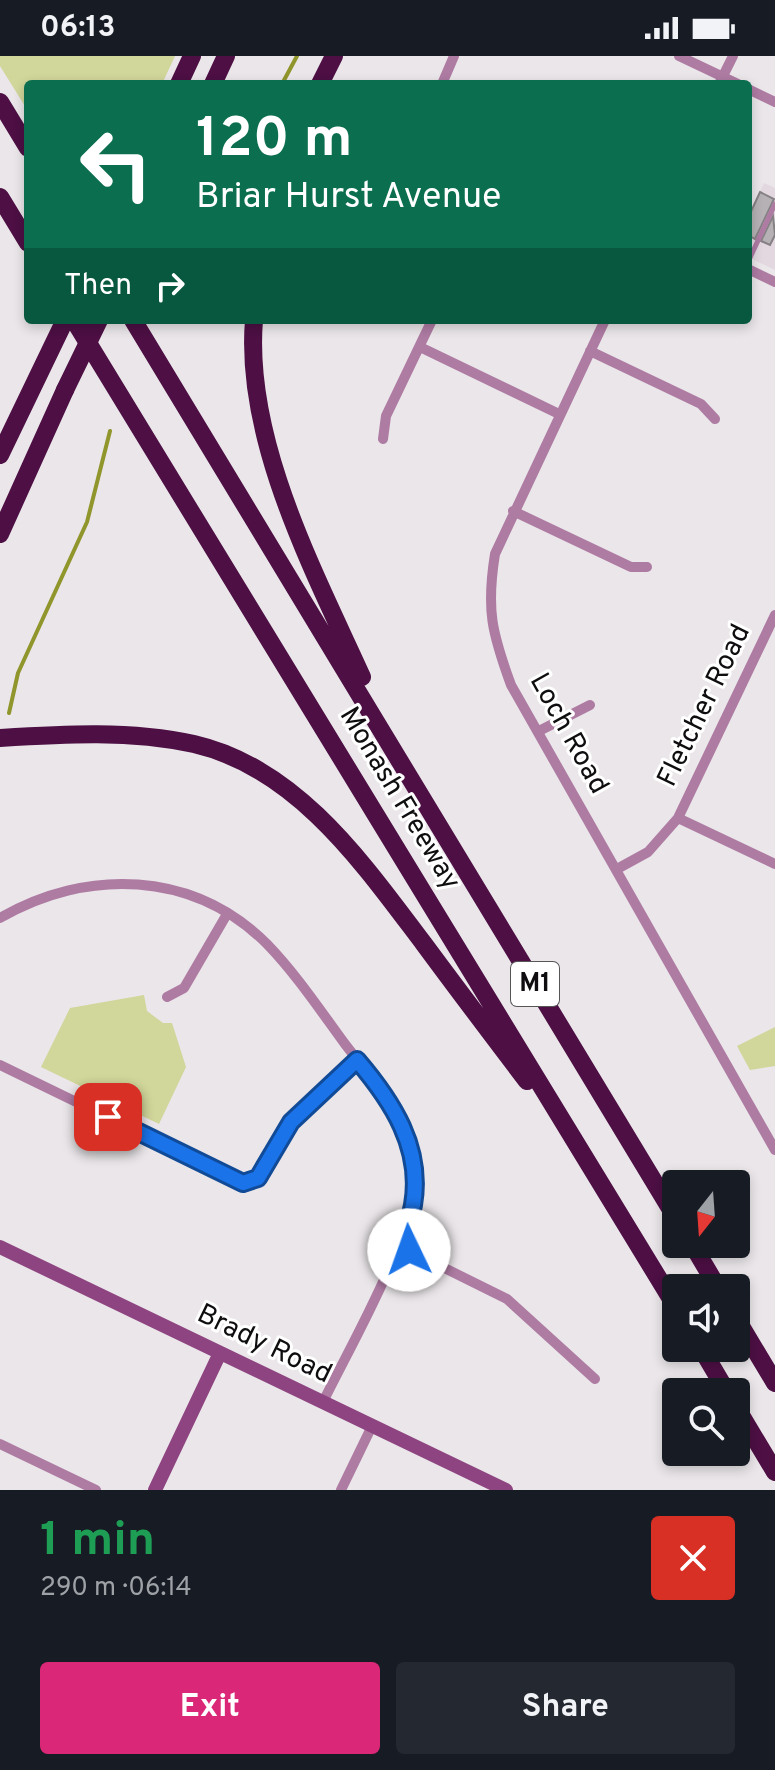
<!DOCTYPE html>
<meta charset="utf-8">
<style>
:root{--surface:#171b24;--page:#242831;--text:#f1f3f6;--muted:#9ea1a6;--accent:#db2777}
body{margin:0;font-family:Overpass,sans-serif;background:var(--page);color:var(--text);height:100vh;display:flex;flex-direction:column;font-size:30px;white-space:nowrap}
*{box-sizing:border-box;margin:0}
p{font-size:26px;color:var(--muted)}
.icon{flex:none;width:44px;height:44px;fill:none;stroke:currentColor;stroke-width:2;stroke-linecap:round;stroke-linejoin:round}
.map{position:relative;height:1434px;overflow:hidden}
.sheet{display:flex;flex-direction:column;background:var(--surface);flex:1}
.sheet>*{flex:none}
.banner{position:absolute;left:24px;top:24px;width:728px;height:244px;border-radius:8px;box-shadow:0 4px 12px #0003;background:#0b6e4f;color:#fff;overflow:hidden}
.needle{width:52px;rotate:197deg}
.buttons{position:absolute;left:662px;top:1114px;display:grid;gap:16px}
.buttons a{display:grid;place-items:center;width:88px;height:88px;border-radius:8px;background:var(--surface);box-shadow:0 4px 12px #0003;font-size:40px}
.pin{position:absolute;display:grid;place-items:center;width:68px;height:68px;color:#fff;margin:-34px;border-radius:16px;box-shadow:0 4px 12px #0006}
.me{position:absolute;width:88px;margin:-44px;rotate:357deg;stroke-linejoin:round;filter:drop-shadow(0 0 6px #0008)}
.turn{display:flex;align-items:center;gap:28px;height:168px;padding:0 40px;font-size:36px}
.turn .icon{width:104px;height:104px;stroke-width:2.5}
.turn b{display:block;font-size:56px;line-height:68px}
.then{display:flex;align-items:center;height:76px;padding:0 40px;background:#0003;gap:16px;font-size:30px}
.round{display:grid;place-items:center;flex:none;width:84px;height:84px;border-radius:8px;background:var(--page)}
.headline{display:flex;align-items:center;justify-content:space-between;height:136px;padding:0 40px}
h1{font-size:48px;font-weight:700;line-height:60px;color:#1e9e55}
.cta{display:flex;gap:16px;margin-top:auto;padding:16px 40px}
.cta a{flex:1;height:92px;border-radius:8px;background:var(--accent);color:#fff;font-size:32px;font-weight:700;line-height:92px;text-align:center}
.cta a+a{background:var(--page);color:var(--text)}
.status{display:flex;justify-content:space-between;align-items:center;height:56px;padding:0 40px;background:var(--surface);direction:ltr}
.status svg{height:22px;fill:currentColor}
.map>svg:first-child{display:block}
.built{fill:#e3d8e0}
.green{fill:#d1d69a}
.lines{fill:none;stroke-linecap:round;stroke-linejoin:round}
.stream{stroke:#90962b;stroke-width:4}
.building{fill:#b5b1b4;stroke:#858084;stroke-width:2}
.lane{stroke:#ae7ba3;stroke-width:5}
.street{stroke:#ae7ba3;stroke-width:10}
.secondary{stroke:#8e4481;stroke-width:14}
.highway{stroke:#4d0f44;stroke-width:18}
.highway-bridge{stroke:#4d0f44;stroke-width:18}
.route-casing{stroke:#114b97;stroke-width:20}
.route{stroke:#1a73e8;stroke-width:14}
.labels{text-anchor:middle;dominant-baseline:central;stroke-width:6;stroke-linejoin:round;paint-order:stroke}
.shield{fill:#fff;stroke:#575657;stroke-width:2}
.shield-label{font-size:26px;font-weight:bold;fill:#0f0d0f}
.street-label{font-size:28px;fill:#0f0d0f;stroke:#fff}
</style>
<div class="status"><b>06:13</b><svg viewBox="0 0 49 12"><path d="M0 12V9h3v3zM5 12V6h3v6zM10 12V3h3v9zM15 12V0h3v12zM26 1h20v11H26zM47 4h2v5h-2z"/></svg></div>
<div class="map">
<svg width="775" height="1434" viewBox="0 0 775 1434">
<rect width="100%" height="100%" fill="#eae6e9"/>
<!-- built -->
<path class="built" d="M 764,127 L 775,132 L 775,214 L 748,201 L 748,162 Z"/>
<!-- green -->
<path class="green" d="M 0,0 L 175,0 L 162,28 L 28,28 L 28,55 L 0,10 Z
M 144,939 L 147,955 L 163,967 L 172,967 L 186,1011 L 159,1068 L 41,1011 L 70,952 Z
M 775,971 L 775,1010 L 750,1014 L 737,990 Z"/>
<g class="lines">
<!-- stream -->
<path class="stream" d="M 282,28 L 297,0
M 9,657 L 18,617 L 87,466 L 110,375"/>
</g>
<!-- building -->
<path class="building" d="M 760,136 L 774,143 L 755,183 L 748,179 L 748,162 Z
M 773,160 L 775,179 L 770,189 L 761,185 Z"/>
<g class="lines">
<!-- lane -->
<path class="lane" d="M 748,206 L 775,148"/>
<!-- street -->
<path class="street" d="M 679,0 L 738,28
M 442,28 L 454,0
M 719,28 L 733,0
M 748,33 L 775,46
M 748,213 L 775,226
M 605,264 L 495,498 C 486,554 492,577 511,629 L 775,1094
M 420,291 L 559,358
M 590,295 L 701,348 L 715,363
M 383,383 L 386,360 L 432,264
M 513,455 L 631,511 L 647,511
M 539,675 L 590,649
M 678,762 L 775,559
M 617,813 L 648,796 L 678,762 L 775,808
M 0,862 C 86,812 193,814 267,888 C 296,918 320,954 345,988 C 373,1025 411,1062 415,1112 C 419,1174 351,1288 323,1346
M 167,941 L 184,932 L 227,858
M 0,1009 L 243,1127 L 258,1122 L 291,1066 L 357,1004
M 398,1189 L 507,1243 L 595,1323
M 0,1388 L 96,1434
M 341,1434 L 372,1370"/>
<!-- secondary -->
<path class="secondary" d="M 0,1191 L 506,1434
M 155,1434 L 220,1297"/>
<!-- highway -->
<path class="highway" d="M 179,28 L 192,0
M 213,28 L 226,0
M 320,28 L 334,0
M 0,46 L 28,92
M 0,141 L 28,187
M 74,264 L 676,1251
M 133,264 L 676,1162
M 254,264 C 244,384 314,515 362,621
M 0,399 L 65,264
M 0,478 L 65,334
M 0,682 C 65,678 130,674 194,688 C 298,712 364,809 424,888 C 458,934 492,979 527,1025
M 692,1188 L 718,1232
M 736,1262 L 775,1327
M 701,1292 L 727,1336
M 736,1351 L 775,1416"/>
<!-- highway-bridge -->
<path class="highway-bridge" d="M 65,334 L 99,264"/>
</g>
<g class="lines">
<defs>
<path id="route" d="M 108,1061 L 243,1127 L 258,1122 L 291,1066 L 357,1004 C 392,1045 423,1092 413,1149 C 411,1162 403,1176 398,1189 L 409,1194"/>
</defs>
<!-- route casing -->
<use href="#route" class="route-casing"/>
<!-- route -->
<use href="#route" class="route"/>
</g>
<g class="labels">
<!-- shield labels -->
<rect class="shield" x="511" y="906" width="48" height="44" rx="6"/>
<g class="shield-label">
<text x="535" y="928">M1</text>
</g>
<!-- street labels -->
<g class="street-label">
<text transform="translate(705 650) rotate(-64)">Fletcher Road</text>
<text transform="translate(568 678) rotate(61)">Loch Road</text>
<text transform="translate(399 743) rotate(59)">Monash Freeway</text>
<text transform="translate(264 1289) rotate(26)">Brady Road</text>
</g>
</g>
</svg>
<div class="buttons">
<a><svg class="needle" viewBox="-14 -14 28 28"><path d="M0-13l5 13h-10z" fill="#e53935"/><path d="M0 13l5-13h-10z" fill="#9ea1a6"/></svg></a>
<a><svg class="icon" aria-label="sound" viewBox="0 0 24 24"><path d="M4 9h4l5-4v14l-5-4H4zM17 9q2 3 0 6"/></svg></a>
<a><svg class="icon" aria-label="search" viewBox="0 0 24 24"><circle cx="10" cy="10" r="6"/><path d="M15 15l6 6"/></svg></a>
</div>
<div class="pin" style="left:108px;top:1061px;background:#d93025"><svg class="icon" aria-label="arrive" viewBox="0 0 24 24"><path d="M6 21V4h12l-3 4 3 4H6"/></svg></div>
<svg class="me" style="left:409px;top:1194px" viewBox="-20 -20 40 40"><circle r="19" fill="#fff"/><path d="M0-13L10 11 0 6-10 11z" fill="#1a73e8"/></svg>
<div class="banner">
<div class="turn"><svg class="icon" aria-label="left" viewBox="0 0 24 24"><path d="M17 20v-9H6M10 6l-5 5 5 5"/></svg><div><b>120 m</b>Briar Hurst Avenue</div></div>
<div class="then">Then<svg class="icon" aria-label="right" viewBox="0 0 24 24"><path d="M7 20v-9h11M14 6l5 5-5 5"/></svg></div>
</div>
</div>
<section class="sheet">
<div class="headline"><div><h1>1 min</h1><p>290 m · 06:14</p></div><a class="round" style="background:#d93025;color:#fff"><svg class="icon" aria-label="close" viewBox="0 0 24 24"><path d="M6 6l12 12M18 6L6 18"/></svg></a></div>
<div class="cta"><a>Exit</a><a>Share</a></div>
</section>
